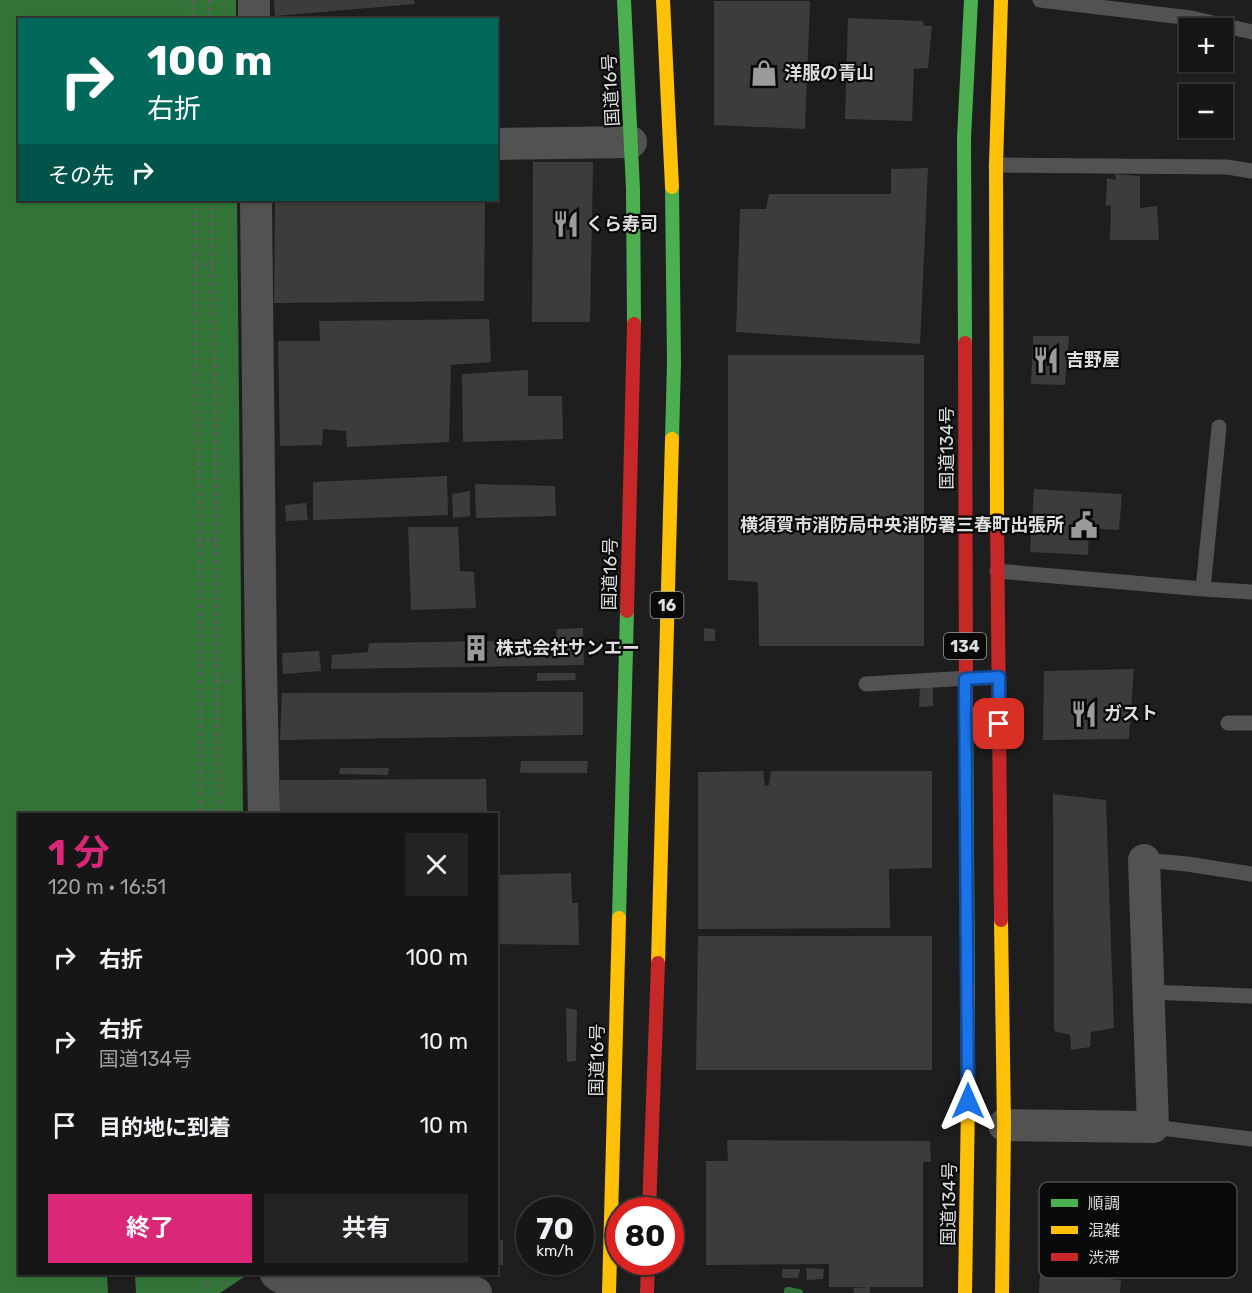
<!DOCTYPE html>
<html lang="ja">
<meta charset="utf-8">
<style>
:root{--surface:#161616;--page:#232323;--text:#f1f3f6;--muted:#9e9fa1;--line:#353535;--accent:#db2777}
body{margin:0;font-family:Rubik,"Noto Sans JP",sans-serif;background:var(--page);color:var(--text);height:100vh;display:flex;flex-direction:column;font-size:22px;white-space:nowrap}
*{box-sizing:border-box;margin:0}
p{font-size:20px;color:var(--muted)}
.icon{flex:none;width:33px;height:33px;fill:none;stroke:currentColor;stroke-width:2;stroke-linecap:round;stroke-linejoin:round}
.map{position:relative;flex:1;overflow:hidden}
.panel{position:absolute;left:18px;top:813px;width:480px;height:462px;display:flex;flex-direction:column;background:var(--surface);border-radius:0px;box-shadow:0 2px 4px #0004,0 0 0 2px var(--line)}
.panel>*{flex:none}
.hud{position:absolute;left:18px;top:18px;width:480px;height:183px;border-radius:0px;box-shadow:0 2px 4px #0004,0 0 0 2px var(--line);background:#00695c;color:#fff;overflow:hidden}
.buttons{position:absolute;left:1179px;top:18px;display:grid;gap:12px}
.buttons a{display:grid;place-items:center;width:54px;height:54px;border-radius:0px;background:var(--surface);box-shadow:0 2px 4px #0004,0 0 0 2px var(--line);font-size:30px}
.speed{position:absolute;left:516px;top:1197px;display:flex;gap:12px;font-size:30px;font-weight:700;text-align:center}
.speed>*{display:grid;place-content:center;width:78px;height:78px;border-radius:50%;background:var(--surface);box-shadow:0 2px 4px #0004,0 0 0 2px var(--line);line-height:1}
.speed small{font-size:15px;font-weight:400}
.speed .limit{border:9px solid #d22;background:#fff;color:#111}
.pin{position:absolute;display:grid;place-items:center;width:51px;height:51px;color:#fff;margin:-26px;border-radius:12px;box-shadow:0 3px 9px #0006}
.me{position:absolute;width:66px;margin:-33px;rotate:0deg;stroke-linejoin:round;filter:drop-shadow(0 0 4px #0008)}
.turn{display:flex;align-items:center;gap:21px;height:126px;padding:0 30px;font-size:27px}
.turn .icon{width:78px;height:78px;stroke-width:2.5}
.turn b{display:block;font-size:42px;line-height:51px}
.then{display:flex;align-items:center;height:57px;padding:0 30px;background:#0003;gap:12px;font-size:22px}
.round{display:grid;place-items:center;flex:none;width:63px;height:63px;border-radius:0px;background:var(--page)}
.summary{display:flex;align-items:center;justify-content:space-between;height:102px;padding:0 30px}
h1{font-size:36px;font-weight:700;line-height:45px;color:var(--accent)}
.button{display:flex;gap:12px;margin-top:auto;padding:12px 30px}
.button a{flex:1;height:69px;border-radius:0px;background:var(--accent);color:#fff;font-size:24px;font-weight:700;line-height:69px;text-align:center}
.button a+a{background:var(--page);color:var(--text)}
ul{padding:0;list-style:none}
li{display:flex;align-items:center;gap:18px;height:84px;padding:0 30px}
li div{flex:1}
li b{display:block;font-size:22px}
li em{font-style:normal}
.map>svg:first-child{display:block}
.water{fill:#327437}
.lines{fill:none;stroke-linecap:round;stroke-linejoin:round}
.stream{stroke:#327437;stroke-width:8}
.building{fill:#3c3c3c}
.path{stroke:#5d5e5d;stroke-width:4;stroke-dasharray:3 4.5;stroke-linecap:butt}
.lane{stroke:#515251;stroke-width:15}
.street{stroke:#515251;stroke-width:32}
.fast{stroke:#4caf50;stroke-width:14}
.slow{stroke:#ffc107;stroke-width:14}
.jam{stroke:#c62828;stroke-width:14}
.route-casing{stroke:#114b97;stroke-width:15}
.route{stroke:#1a73e8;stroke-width:10}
.labels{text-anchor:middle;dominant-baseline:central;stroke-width:4.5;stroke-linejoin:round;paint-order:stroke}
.shield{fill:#080908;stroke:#9d9f9d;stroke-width:1.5}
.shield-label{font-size:16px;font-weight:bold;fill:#dddfdd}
.poi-label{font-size:18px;font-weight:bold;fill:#dddfdd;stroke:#080908;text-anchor:start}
.street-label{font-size:18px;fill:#dddfdd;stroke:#080908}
.key{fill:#080908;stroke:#484948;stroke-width:1.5}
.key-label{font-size:16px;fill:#dddfdd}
</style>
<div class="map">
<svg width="1252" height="1293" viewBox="0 0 1252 1293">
<rect width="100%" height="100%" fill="#1e1e1e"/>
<!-- water -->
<path class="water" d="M 0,0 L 236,0 L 236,19 L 20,20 L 20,200 L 237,200 L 243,814 L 20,814 L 20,1274 L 107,1274 L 108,1293 L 0,1293 Z
M 135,1274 L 247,1274 L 247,1275 L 220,1293 L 136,1293 Z"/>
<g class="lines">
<!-- stream -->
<path class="stream" d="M 788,1291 L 799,1293"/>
</g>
<!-- building -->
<path class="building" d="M 274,0 L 414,0 L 415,4 L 275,16 Z
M 714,1 L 810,1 L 805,129 L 714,125 Z
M 848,18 L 923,21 L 924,26 L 932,26 L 928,68 L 914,69 L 912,121 L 845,119 Z
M 533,162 L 593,162 L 590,322 L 532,322 Z
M 928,168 L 920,344 L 736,332 L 740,209 L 766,209 L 769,194 L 891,194 L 891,169 Z
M 1115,174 L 1140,176 L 1140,208 L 1157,206 L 1159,240 L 1110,240 L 1111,205 L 1106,206 L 1107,178 L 1116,180 Z
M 275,200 L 485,200 L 484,301 L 274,303 Z
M 489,319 L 491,362 L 451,365 L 449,442 L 347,447 L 346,431 L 323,429 L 322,445 L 280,446 L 278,341 L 320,341 L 319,321 Z
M 1033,336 L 1069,336 L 1065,385 L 1031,384 Z
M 728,355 L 924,355 L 924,646 L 759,646 L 758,582 L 728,580 Z
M 528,370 L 528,396 L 562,396 L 563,439 L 463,442 L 462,374 Z
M 447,476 L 448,515 L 313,520 L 313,482 Z
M 475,484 L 555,486 L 556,516 L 476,518 Z
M 1034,489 L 1122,494 L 1119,530 L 1089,528 L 1088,555 L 1030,552 Z
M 470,491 L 470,516 L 453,518 L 452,494 Z
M 306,503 L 308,520 L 286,521 L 285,505 Z
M 408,527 L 458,527 L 460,571 L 474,572 L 476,608 L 411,610 Z
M 583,628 L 584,665 L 331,669 L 332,655 L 368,652 L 369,643 L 556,640 L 557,629 Z
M 704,628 L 715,629 L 715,641 L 704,641 Z
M 319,651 L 321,671 L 283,674 L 282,653 Z
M 1134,669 L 1129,739 L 1043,740 L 1044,671 Z
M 537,673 L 575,673 L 576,680 L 537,681 Z
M 920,686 L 933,687 L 933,706 L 919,707 Z
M 583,692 L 583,735 L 280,740 L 282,693 Z
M 521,761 L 588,761 L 587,773 L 520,773 Z
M 340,768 L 389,768 L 388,775 L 339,774 Z
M 763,771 L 765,786 L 769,785 L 771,771 L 932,771 L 932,868 L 889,869 L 890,928 L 698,929 L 698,772 Z
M 486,779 L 487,814 L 280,814 L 280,780 Z
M 1053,794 L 1106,800 L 1114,1028 L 1091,1032 L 1090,1047 L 1071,1050 L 1070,1035 L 1054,1031 Z
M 571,873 L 572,903 L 578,903 L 579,945 L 496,944 L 496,875 Z
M 698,936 L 932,936 L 932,1070 L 696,1070 Z
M 566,1008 L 577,1010 L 576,1061 L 567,1062 Z
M 727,1140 L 930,1141 L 931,1162 L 923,1162 L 923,1287 L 829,1287 L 829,1264 L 706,1265 L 706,1161 L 728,1161 Z
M 496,1240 L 503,1240 L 503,1265 L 496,1265 Z
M 806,1268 L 824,1269 L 823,1279 L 807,1280 Z
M 782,1269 L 800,1269 L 798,1278 L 782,1278 Z
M 1040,1274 L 1121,1280 L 1120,1293 L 1039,1293 Z
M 870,1287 L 870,1293 L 854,1293 L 853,1288 Z"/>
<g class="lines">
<!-- path -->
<path class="path" d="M 193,0 L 194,20
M 210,0 L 210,20
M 195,200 L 202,814
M 212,200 L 219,814
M 196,265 L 213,265
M 199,541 L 216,541
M 217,681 L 233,681
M 207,1274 L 207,1290
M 223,1274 L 224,1288"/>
<!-- lane -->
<path class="lane" d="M 1040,0 L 1191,18 L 1252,32
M 996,165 L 1227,167 L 1252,171
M 997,571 L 1203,589 L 1252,592
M 1203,589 L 1219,427
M 866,684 L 969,678
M 1228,723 L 1252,723
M 1144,860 L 1187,864 L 1252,874
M 1149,992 L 1252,996
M 1153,1127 L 1252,1139"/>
<!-- street -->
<path class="street" d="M 254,0 L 254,20
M 496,144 L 631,142
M 256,200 L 261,668 L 264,814
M 1004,1125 L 1153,1127 L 1144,860
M 276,1274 C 284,1281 292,1281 302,1281 L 416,1280 L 445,1283 L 476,1293"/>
<!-- fast -->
<path class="fast" d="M 624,0 L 633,189 L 634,324
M 965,343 L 964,138 L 971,0
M 672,439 L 674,363 L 672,187
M 966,704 L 968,988
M 619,918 L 627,611"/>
<!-- slow -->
<path class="slow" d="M 663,0 L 672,187
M 997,520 L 996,165 L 1001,0
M 1001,920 L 1004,1125 L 1002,1293
M 658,963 L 672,439
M 609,1293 L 619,918
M 965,1293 L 968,1101 L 968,988"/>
<!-- jam -->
<path class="jam" d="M 965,343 L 966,704
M 997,520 L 1001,920
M 627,611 L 634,324
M 649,1210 L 658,963
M 647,1293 L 648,1262"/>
</g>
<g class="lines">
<defs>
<path id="route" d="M 968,1101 L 965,679 L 999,677 L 999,724"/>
</defs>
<!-- route casing -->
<use href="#route" class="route-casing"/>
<!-- route -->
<use href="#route" class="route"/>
</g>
<!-- icons -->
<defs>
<symbol id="shop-bare" viewBox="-9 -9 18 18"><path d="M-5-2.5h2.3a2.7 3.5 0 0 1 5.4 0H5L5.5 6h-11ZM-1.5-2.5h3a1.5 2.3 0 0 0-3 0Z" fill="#9a9b9a" stroke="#080908" stroke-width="2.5" paint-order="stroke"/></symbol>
<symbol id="restaurant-bare" viewBox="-9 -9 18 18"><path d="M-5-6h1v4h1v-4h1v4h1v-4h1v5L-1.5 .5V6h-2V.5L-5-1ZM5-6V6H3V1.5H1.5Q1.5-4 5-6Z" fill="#9a9b9a" stroke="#080908" stroke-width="2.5" paint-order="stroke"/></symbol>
<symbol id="civic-bare" viewBox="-9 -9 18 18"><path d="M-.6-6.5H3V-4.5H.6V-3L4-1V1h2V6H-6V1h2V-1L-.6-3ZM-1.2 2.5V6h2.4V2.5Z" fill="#9a9b9a" stroke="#080908" stroke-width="2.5" paint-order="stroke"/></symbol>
<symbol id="building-bare" viewBox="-9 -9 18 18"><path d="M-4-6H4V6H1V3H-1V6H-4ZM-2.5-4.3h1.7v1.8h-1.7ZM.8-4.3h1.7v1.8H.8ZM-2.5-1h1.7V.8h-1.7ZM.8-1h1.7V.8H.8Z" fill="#9a9b9a" stroke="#080908" stroke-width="2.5" paint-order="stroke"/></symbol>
</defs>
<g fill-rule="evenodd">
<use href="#shop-bare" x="745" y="54" width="38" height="38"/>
<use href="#restaurant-bare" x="547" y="205" width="38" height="38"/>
<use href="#restaurant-bare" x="1027" y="341" width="38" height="38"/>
<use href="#civic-bare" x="1065" y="506" width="38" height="38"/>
<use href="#building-bare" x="457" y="629" width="38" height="38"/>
<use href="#restaurant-bare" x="1065" y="695" width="38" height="38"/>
</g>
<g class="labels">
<!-- shield labels -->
<g class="shield">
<rect x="650.5" y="592" width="33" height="26" rx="4.5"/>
<rect x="944" y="633" width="42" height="26" rx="4.5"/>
</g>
<g class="shield-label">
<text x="667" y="605">16</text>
<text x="965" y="646">134</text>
</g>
<!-- poi labels -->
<g class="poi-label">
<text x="784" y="73">洋服の青山</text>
<text x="586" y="224">くら寿司</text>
<text x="1066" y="360">吉野屋</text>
<text x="1064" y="525" text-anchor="end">横須賀市消防局中央消防署三春町出張所</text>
<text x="496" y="648">株式会社サンエー</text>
<text x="1104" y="714">ガスト</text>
</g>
<!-- street labels -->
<g class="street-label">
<text transform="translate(611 90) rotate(-93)">国道16号</text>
<text transform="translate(947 448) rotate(-90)">国道134号</text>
<text transform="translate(610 574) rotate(-89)">国道16号</text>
<text transform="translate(597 1060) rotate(-89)">国道16号</text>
<text transform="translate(949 1204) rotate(-89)">国道134号</text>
</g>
</g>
<!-- legend -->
<rect x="1039" y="1182" width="198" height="96" rx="9" class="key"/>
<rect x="1051" y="1199" width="27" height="8" fill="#4caf50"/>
<rect x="1051" y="1226" width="27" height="8" fill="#ffc107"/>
<rect x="1051" y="1253" width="27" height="8" fill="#c62828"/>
<g class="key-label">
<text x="1088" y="1209">順調</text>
<text x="1088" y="1236">混雑</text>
<text x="1088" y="1263">渋滞</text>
</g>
</svg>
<div class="buttons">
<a>+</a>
<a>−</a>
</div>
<div class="speed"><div>70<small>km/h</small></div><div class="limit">80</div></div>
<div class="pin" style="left:999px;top:724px;background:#d93025"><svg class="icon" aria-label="arrive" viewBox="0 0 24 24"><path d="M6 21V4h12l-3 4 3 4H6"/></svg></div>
<svg class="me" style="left:968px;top:1101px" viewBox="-20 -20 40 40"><path d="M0-17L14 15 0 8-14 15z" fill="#1a73e8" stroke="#fff" stroke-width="4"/></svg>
<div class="hud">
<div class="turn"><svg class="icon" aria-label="right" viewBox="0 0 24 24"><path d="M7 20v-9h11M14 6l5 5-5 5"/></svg><div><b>100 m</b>右折</div></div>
<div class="then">その先<svg class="icon" aria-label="right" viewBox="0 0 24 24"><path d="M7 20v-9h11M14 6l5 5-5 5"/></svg></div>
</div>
<section class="panel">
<div class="summary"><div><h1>1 分</h1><p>120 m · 16:51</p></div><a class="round"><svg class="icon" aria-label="close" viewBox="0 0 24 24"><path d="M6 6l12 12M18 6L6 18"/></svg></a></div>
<ul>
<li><svg class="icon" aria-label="right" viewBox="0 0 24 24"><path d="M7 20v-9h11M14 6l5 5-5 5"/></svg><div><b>右折</b></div><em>100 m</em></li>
<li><svg class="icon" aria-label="right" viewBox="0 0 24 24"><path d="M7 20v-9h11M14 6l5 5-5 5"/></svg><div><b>右折</b><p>国道134号</p></div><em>10 m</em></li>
<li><svg class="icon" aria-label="arrive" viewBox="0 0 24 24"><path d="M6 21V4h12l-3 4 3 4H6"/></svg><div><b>目的地に到着</b></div><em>10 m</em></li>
</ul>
<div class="button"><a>終了</a><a>共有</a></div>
</section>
</div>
